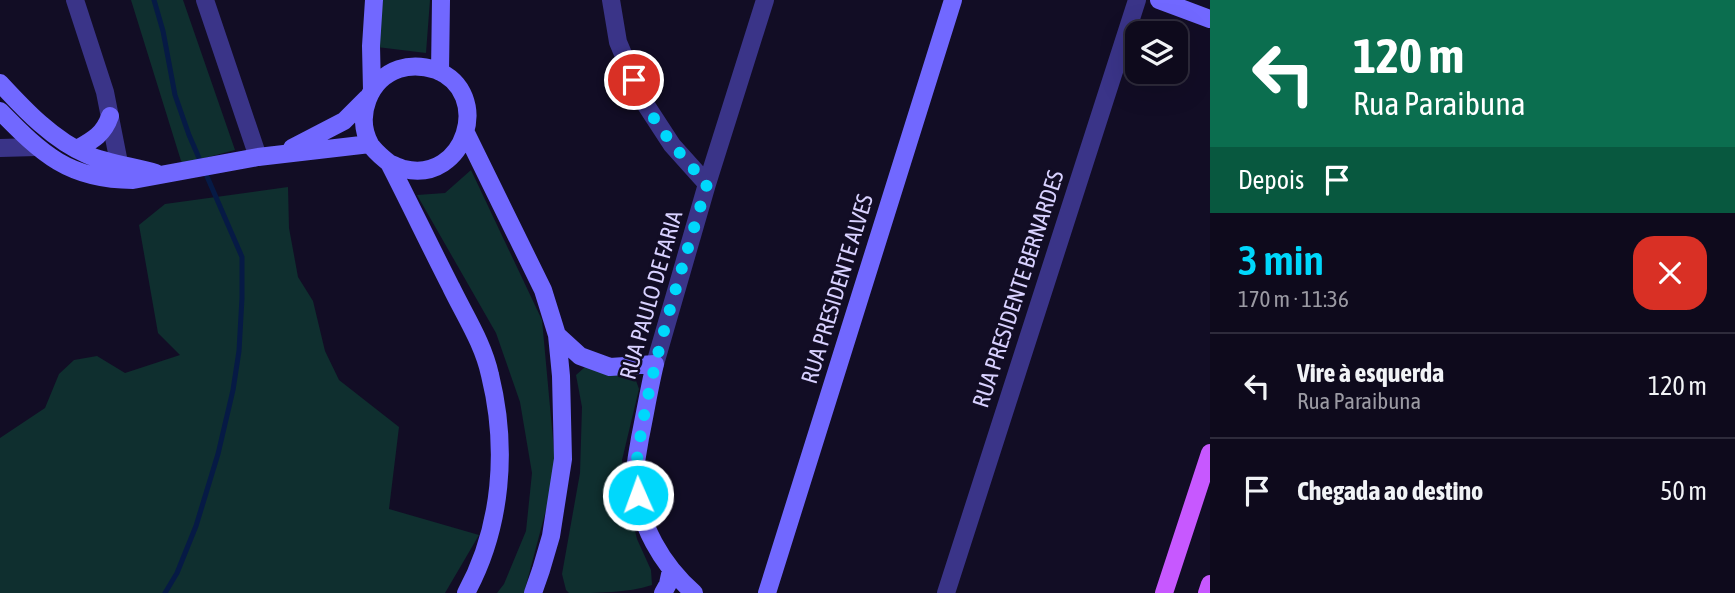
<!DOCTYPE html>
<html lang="pt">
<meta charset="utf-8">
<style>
:root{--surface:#0e0a1c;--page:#171325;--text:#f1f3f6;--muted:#9b9aa3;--line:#2e2b3b;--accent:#00d8fc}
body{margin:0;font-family:"Asap Condensed",sans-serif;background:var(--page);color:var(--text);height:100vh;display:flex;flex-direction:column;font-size:26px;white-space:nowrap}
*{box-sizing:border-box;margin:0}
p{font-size:23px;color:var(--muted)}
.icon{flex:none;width:38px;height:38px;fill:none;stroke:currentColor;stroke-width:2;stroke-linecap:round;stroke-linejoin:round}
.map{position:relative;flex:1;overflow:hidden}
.sheet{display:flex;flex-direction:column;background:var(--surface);width:525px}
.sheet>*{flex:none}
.banner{background:#0b6e4f;color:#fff;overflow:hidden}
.tools{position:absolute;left:1125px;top:21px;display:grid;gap:14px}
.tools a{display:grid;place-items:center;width:63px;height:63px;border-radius:14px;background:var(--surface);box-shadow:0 7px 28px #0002,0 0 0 2px var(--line);font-size:35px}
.pin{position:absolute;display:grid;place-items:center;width:60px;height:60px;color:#fff;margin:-30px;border:4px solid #fff;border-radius:50%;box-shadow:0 2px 7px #0007}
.me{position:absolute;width:77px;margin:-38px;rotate:358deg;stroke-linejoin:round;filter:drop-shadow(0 0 5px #0008)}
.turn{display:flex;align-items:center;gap:24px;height:147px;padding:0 28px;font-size:32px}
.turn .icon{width:91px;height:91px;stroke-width:2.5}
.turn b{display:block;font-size:49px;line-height:60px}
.then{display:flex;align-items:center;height:66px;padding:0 28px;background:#0003;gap:14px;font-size:26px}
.round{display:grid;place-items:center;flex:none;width:74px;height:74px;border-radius:21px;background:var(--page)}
.summary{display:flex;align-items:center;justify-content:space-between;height:119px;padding:0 28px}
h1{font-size:42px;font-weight:600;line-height:52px;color:var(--accent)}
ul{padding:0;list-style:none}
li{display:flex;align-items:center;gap:21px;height:105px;padding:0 28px;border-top:2px solid var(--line)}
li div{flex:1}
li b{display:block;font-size:26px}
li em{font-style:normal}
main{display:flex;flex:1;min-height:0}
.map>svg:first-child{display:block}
.green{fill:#0f2f2f}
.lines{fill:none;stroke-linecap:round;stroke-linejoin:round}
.stream{stroke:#061a45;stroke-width:5}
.street{stroke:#3a3488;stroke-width:18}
.secondary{stroke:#7168ff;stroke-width:18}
.primary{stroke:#c758ff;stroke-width:18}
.route{stroke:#00d8fc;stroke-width:12;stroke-dasharray:0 21.6}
.labels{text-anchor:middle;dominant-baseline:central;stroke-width:5;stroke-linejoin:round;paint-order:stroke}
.street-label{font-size:23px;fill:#d8d1ff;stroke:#120d25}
</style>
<main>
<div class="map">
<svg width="1210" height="593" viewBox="0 0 1210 593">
<rect width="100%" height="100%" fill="#120d25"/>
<!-- green -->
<path class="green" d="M 131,0 L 183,0 L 235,150 L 182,164 Z
M 383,0 L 430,0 L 426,53 L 377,47 Z
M 471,170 L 542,320 L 556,472 L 524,593 L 497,593 L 504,584 L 526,531 L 532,473 L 520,402 L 496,333 L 417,195 L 445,193 Z
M 288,187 L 289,228 L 298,277 L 313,301 L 325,351 L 339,380 L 399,427 L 389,509 L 479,535 L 445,593 L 0,593 L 0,438 L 45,408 L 59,374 L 74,360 L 97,356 L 125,373 L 180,355 L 158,333 L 139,225 L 165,204 Z
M 585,367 L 634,375 L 639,389 L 622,460 L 627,497 L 637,539 L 651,570 L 652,585 C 627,593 597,593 569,593 L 566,590 L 562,574 L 580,473 L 582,407 L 576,375 Z"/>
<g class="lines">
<!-- stream -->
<path class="stream" d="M 154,0 L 163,31 L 175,95 L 189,135 L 242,257 L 242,298 L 239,351 L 233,390 L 218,454 L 196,526 L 177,573 L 165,593"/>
<!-- street -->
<path class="street" d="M 75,0 L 105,92 L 119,163 L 119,176
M 205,0 L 258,157
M 611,0 L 618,42 L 642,99 L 672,145 L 707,184
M 0,148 L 37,147
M 655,364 L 707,184 L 765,0
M 946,593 L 1137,0"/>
<!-- secondary -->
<path class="secondary" d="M 1159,0 L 1210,19
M 440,72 L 441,0
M 0,83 C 25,110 53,140 88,155 C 106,163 136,167 156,173
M 372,90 L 371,46 L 374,0
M 0,111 C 42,154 69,180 133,180 L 258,157 L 370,144
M 466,133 L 543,290 L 557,335 L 561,376 L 563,459 L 551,536 L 541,570 L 533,593
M 292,148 L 344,121 L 367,98
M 77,149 C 93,140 104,134 110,116
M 389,163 C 394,165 399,168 404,169 C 465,184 494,93 436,70 C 424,66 411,65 399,69 C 369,79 355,116 370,144 C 375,152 382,157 389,163 C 410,204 430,246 451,287 C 465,316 483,343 490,375 C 508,448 502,527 466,593
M 557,335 L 580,356 L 610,367 L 655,364 C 649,389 645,414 640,438 C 638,452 634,467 635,481 C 639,525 662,565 694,593
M 663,593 L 668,584 L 671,570
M 767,593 L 953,0"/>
<!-- primary -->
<path class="primary" d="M 1164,593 L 1210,453
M 1207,593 L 1210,584"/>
</g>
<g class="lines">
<!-- route -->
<path class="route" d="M 634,80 C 650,120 678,152 707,184 C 684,263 658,341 643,421 C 639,447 633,470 638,495"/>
</g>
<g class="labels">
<!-- street labels -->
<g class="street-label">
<text transform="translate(837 289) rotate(-73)">RUA PRESIDENTE ALVES</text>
<text transform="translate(1018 289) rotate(-72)">RUA PRESIDENTE BERNARDES</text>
<text transform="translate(651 295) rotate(-74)">RUA PAULO DE FARIA</text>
</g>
</g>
</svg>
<div class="tools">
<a><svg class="icon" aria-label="layers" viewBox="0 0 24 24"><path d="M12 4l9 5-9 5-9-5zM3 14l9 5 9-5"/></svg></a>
</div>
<div class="pin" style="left:634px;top:80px;background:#d93025"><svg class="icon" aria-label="arrive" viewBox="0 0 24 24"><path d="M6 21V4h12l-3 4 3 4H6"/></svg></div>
<svg class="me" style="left:638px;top:495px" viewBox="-20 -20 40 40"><circle r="17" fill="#00d8fc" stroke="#fff" stroke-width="3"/><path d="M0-11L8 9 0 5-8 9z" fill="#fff"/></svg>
</div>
<section class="sheet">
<div class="banner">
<div class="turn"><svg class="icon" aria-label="left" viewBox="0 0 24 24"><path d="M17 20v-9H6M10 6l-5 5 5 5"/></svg><div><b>120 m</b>Rua Paraibuna</div></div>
<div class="then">Depois<svg class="icon" aria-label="arrive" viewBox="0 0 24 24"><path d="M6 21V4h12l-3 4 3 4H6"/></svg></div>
</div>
<div class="summary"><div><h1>3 min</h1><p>170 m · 11:36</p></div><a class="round" style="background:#d93025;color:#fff"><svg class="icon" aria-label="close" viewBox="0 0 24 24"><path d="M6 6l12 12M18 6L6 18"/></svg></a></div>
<ul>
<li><svg class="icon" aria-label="left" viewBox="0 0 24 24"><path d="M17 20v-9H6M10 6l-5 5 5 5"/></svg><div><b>Vire à esquerda</b><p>Rua Paraibuna</p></div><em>120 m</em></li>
<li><svg class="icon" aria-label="arrive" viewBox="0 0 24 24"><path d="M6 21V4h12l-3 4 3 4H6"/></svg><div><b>Chegada ao destino</b></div><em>50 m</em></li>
</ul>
</section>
</main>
